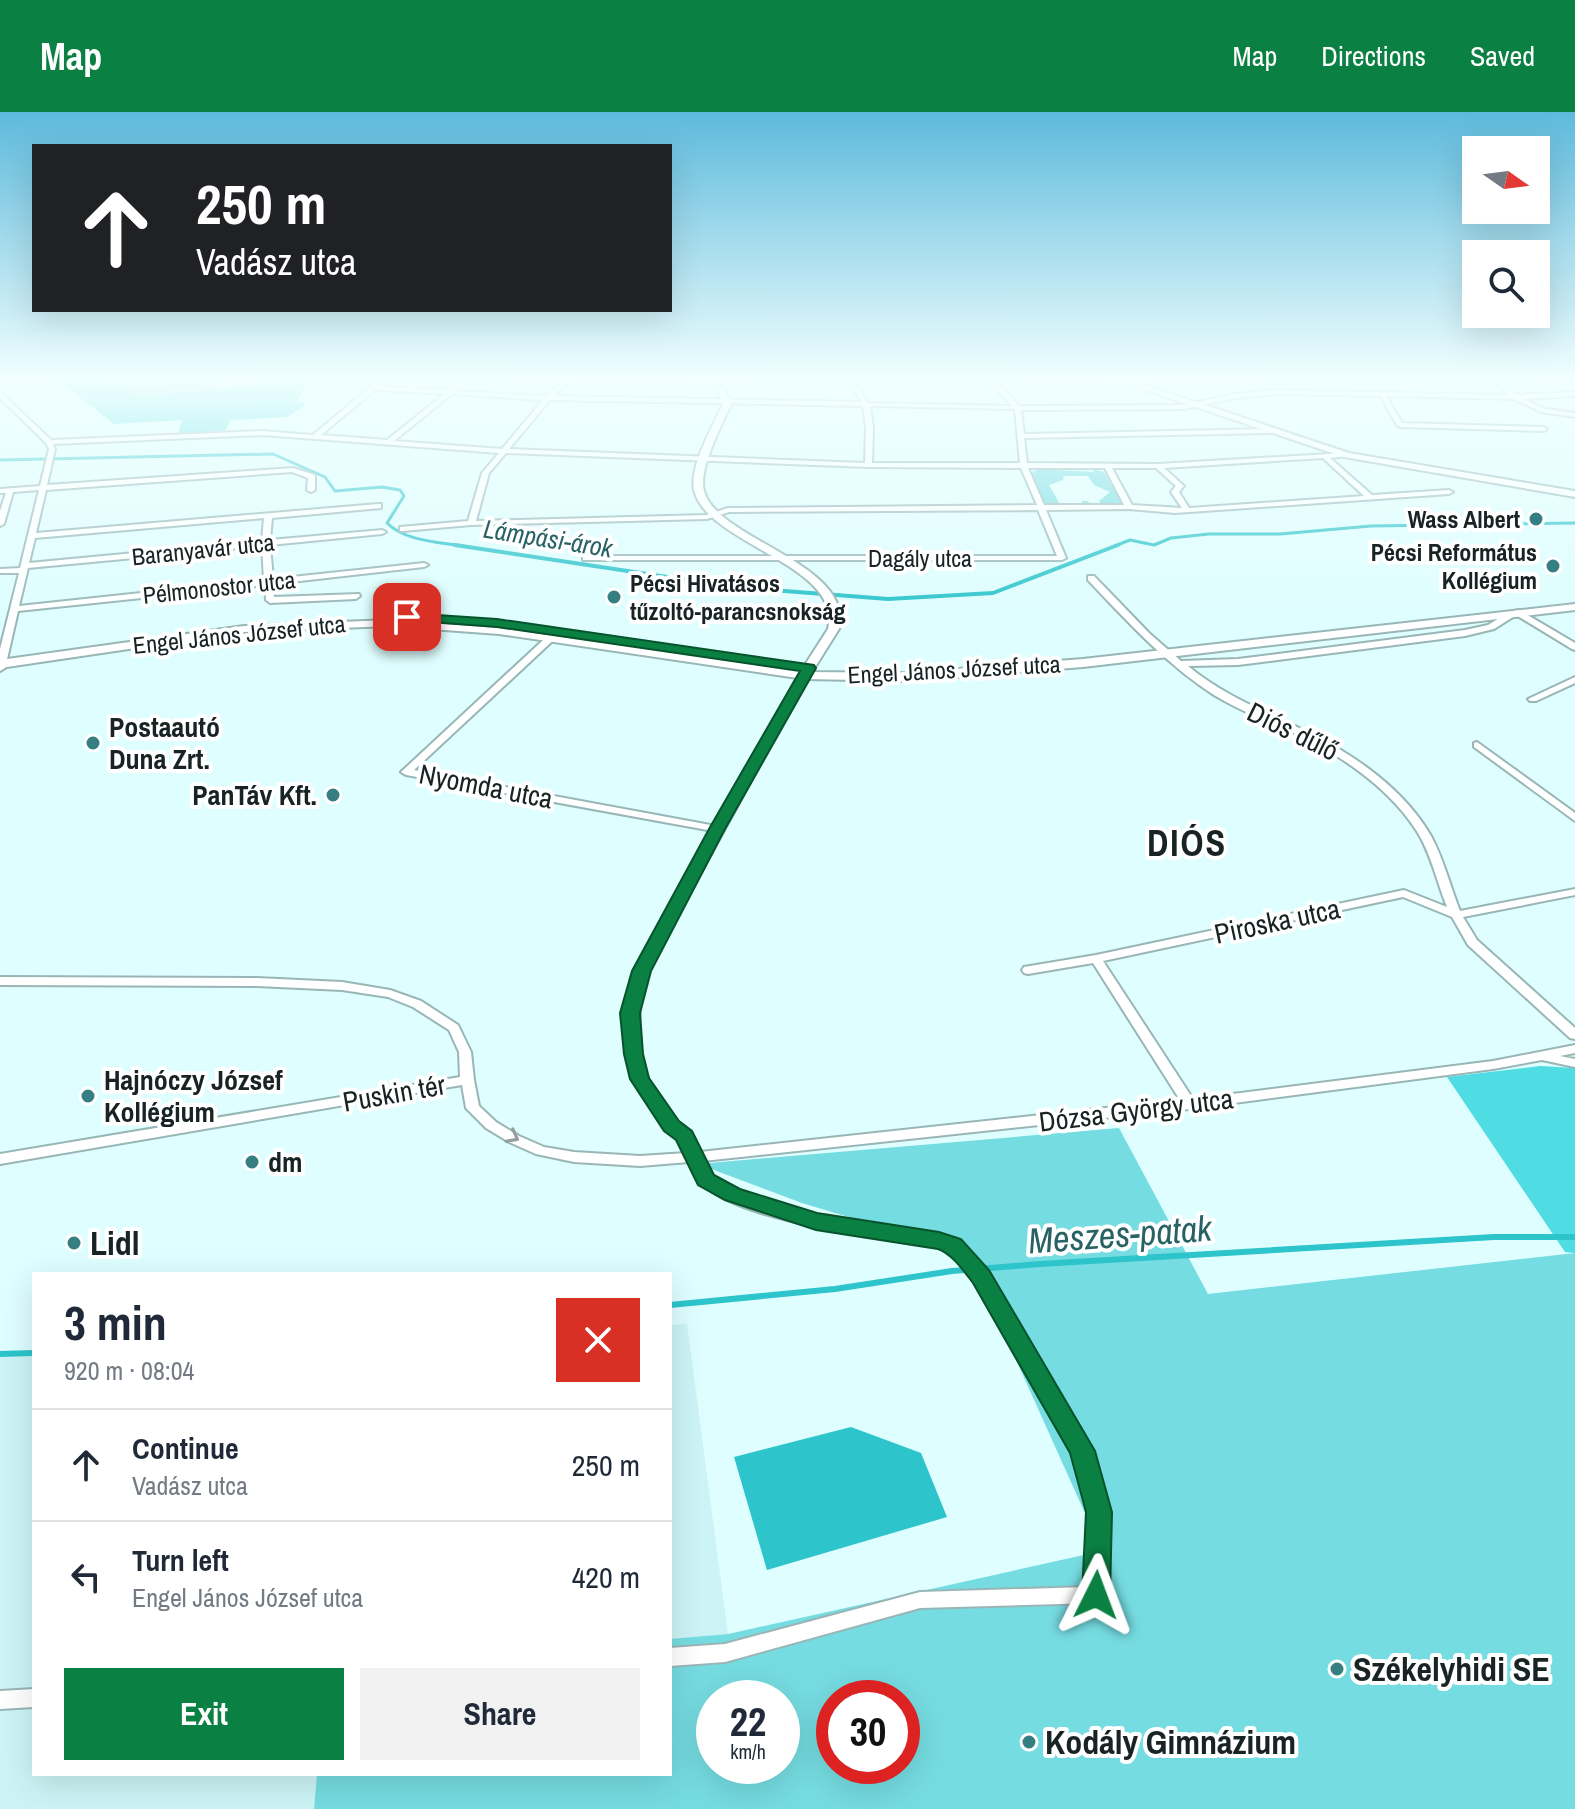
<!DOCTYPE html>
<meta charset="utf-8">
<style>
:root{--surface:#fff;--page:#f2f2f3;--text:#1f2937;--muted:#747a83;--line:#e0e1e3;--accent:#0b8043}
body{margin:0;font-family:"Archivo Narrow",sans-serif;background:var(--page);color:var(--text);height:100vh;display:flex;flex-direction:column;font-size:30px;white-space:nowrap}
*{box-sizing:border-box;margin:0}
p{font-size:26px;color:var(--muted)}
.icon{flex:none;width:44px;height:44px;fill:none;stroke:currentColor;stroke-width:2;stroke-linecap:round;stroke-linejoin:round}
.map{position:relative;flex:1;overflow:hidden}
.sheet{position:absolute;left:32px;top:1160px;width:640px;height:504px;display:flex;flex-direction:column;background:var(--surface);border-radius:0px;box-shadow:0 8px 32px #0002}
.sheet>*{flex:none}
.hud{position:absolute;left:32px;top:32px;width:640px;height:168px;border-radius:0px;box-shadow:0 8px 32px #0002;background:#202124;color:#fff;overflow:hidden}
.needle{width:52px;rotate:104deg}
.fabs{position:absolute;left:1462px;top:24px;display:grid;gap:16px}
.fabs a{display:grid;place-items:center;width:88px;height:88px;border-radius:0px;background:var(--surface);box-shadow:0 8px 32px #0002;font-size:40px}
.speed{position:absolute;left:696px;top:1568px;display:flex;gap:16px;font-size:40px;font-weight:700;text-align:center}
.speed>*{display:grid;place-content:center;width:104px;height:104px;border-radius:50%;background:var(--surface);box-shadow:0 8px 32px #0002;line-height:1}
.speed small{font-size:20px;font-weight:400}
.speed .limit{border:12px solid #d22;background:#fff;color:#111}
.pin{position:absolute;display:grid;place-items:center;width:68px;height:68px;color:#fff;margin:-34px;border-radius:16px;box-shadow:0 4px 12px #0006}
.me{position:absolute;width:88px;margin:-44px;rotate:3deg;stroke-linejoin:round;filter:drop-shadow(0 0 6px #0008)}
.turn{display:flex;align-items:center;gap:28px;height:168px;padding:0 32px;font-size:36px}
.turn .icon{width:104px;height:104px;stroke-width:2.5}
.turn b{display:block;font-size:56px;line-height:68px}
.round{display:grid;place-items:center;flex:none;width:84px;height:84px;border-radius:0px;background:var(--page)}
.summary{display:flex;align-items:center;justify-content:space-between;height:136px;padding:0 32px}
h1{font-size:48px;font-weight:700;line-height:60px}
.cta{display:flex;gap:16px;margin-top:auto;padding:16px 32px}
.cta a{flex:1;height:92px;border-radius:0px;background:var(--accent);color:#fff;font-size:32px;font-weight:700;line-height:92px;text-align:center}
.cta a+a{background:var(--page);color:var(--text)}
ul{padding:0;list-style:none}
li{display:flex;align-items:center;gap:24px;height:112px;padding:0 32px;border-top:2px solid var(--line)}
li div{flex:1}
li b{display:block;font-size:30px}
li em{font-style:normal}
header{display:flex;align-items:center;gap:48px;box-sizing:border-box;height:112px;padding:0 40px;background:var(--accent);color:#fff}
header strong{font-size:38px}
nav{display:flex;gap:44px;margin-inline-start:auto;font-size:28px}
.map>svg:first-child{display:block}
.built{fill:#ccf4f6}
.green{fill:#75dce1;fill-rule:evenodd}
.forest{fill:#4fdce3}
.water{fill:#2dc4cb}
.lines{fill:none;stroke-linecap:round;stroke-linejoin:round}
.stream-far2{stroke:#2dc4cb;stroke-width:3}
.stream-far1{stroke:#2dc4cb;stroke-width:4}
.stream{stroke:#2dc4cb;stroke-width:6}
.minor-casing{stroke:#99b6b7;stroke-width:4}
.tertiary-casing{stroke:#99b6b7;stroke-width:4}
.minor{fill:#fff;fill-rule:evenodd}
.tertiary{fill:#fff;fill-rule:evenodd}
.oneway{stroke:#979c9c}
.route{fill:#0b8043;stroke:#07532c;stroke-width:2}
.poi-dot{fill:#357e82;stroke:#fff;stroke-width:3}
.labels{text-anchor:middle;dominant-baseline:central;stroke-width:8;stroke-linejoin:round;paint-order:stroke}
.far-poi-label{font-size:24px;font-weight:bold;fill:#182323;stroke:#fff;text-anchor:end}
.far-street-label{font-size:24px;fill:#182323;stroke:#fff}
.far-water-label{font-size:26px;font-style:italic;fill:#286264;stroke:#fff}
.poi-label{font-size:28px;font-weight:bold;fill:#182323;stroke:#fff;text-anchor:start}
.street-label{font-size:28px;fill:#182323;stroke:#fff}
.near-poi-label{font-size:34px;font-weight:bold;fill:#182323;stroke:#fff;text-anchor:start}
.district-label{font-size:36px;font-weight:bold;letter-spacing:2px;fill:#182323;stroke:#fff}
.near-water-label{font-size:36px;font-style:italic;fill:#286264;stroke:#fff}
</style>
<header>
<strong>Map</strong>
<nav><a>Map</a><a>Directions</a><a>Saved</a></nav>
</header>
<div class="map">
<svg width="1575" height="1697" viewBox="0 0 1575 1697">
<rect width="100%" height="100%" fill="#dffeff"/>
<!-- built -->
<path class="built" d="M 687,1212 L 728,1522 L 670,1527 L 670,1213 Z
M 34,1244 L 34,1662 L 317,1662 L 314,1697 L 0,1697 L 0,1245 Z"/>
<!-- green -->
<path class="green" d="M 95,266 L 211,266 L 220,275 L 139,283 Z
M 1040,357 L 1094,360 L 1093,357 L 1104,360 L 1122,391 L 1101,394 L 1099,389 L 1110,380 L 1094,373 L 1088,364 L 1064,364 L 1063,368 L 1049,373 L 1060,392 L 1082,393 L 1082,389 L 1088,389 L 1091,395 L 1045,394 L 1032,360 Z
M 1119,1016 L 1208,1182 L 1575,1141 L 1575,1697 L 314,1697 L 317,1662 L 670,1662 L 670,1527 L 728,1522 L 1102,1439 L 968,1141 L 802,1091 L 698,1052 ZM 714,1586 L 782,1586 L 782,1654 L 714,1654 ZM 834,1586 L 902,1586 L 902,1654 L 834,1654 Z"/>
<!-- forest -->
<path class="forest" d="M 55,266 L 95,266 L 139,283 L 272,272 L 283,266 L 350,266 L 306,272 L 297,288 L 306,293 L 287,305 L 230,308 L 226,318 L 178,322 L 182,308 L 114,312 Z
M 1540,954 L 1575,956 L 1575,1141 L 1565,1140 L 1447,965 Z"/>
<!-- water -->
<path class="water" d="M 851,1315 L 921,1341 L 947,1405 L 767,1458 L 734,1345 Z"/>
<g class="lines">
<!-- stream-far2 -->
<path class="stream-far2" d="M 0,348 L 273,342 L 325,365 L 335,379 L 382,375 L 400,378 L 404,384 L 387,411 C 406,430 441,430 467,435
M 1112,435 L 1130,428 L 1154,433 L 1171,426 L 1209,422 L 1280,422 L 1371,414 L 1575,411"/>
<!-- stream-far1 -->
<path class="stream-far1" d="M 455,433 L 734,475 L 888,487 L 993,481 L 1118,433"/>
<!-- stream -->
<path class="stream" d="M 670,1193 L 835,1177 L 952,1159 L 1040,1152 L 1494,1125 L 1575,1125
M 0,1242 L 34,1241"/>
<defs>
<path id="minor" d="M 381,266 L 388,266 L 379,274 L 449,278 L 464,266 L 471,266 L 456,279 L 546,284 L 566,266 L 573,266 L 554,284 L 862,290 L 854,278 L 843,266 L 850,266 L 858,275 L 868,291 L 1012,294 L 999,280 L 978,266 C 995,266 1008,282 1019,294 L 1039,294 L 1184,293 L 1236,282 L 1275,278 L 1509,283 L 1489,266 L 1496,266 L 1516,283 L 1575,280 L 1575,284 L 1523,287 L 1545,297 L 1575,301 L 1575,305 L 1541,300 L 1514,287 L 1386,284 L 1402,311 L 1544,315 L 1547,317 L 1544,319 L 1400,315 L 1397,313 L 1380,284 L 1275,282 L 1236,286 L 1184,297 L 1021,298 L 1024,322 L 1271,317 L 1274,319 L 1271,321 L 1024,326 L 1027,351 L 1158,352 L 1347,341 L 1350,343 L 1349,344 L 1330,346 L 1372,383 L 1449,378 L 1453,380 L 1449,382 L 1175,401 L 1129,397 L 1046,398 L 1066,446 L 1062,448 L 583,448 L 583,444 L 1057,444 L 1038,398 L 729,400 L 707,407 L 471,413 L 403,419 L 400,419 L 400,415 L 468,409 L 482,361 L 499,341 L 263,323 L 53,332 L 55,337 L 47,373 L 293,356 L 315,363 L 315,378 L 311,380 L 307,378 L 308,366 L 292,360 L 46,378 L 36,421 L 378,392 L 381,392 L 381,396 L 272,406 L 270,428 L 382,418 L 386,420 L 382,422 L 270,433 L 273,467 L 424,451 L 428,453 L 424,455 L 273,472 L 274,485 L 359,482 L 360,484 L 356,487 L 270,491 L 266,488 L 265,473 L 18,499 L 5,556 L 0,559 L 0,537 L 19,461 L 0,461 L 0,457 L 20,456 L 39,378 L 13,380 L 4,412 L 0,414 L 0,399 L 6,381 L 0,381 L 0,377 L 40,374 L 49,337 L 46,331 L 0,286 L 0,280 L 51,328 L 263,319 L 313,323 ZM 375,278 L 444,282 L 387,328 L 321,323 ZM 452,282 L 543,288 L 502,337 L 394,329 ZM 550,288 L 863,294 L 866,316 L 865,351 L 509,337 ZM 870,294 L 1015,297 L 1020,351 L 872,351 L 873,316 ZM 506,341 L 868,355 L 1021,356 L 1037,393 L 728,396 L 706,403 L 476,409 L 489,361 ZM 1323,346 L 1364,384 L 1189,396 L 1179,380 L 1184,374 L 1164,356 ZM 1028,356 L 1105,356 L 1124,393 L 1044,393 ZM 1112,356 L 1156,356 L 1176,374 L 1171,380 L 1182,396 L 1132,393 ZM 264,406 L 262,429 L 29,451 L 35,426 ZM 262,434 L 264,468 L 19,494 L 28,456 Z
M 1088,464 L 1094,464 L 1149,521 L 1181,549 L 1238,547 L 1465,518 L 1488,513 L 1509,500 L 1519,498 L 1575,531 L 1575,538 L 1572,537 L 1516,503 L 1494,517 L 1465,524 L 1238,553 L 1188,554 C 1225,585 1268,600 1311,622 C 1357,644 1405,679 1431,724 C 1444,748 1450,774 1460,799 L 1575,777 L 1575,783 L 1463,805 L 1477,828 L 1575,916 L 1575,927 L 1570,926 L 1468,833 L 1452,805 L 1403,785 L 1103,849 L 1193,987 L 1493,949 L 1575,933 L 1575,941 L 1560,944 L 1575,947 L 1575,955 L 1542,948 L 1493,957 L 1189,997 L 703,1049 C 705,1055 707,1061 712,1065 C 754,1102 882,1115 939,1123 L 958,1129 L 975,1147 L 1090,1339 L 1108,1400 L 1105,1483 L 1102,1489 L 1096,1491 L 920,1496 L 725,1550 L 670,1554 L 670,1536 L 725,1532 L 920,1480 L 1087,1475 L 1090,1400 L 1074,1341 L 965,1155 L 948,1137 L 938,1133 C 881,1126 741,1110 701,1071 C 695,1066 692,1058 689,1050 L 640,1054 L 574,1050 L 536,1042 L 509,1030 L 486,1016 L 466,996 L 462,973 L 0,1052 L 0,1042 L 460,965 L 459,940 L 449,918 L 413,895 L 388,885 L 342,878 L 257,874 L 0,873 L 0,865 L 257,866 L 342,870 L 390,878 L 421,889 L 458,913 L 471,940 L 474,968 L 479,994 L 496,1010 L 519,1024 L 544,1035 L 574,1040 L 640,1044 L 686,1041 L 679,1026 L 665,1015 L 639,977 L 627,940 L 626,900 L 635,859 L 713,719 L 406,663 L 401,660 L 554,518 L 557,517 L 561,520 L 560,522 L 414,658 L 716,714 L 799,563 L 804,560 L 809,563 L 647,859 C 635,906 633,956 665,996 C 677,1012 692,1021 700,1040 L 1180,988 L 1093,851 L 1028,862 L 1024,861 L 1022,858 L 1024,855 L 1096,843 L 1404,778 L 1447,795 C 1437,771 1432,744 1418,721 C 1392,679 1346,646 1302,625 C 1273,611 1242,600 1214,583 C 1166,552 1127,509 1088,468 Z
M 1575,565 L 1575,571 L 1536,589 L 1530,589 L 1528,587 Z
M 1477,630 L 1575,701 L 1575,709 L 1474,635 L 1474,631 Z
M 34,1577 L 34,1595 L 0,1597 L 0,1579 Z"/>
<path id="tertiary" d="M 700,266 C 718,266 725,277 731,292 C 722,313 698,357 704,379 C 717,428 854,451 839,517 L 812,560 L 908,561 L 1083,547 L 1575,492 L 1575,498 L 1083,555 L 908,569 L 804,567 L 499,522 L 390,514 L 244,520 L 0,556 L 0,548 L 244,514 L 390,508 L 499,516 L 801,559 L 828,517 C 843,452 707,433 694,378 C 689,356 713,313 723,292 L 717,279 Z
M 1110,266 L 1124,266 L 1349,341 L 1575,379 L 1575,385 L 1344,345 Z"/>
</defs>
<!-- minor casing -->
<use href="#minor" class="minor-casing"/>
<!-- tertiary casing -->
<use href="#tertiary" class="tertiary-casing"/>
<!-- minor -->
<use href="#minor" class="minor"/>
<!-- tertiary -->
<use href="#tertiary" class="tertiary"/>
</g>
<!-- one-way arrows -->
<defs><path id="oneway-chevron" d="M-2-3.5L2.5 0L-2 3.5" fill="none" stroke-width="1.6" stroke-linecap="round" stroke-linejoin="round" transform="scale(2)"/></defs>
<use class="oneway" href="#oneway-chevron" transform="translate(513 1025) rotate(28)"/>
<!-- sky -->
<linearGradient id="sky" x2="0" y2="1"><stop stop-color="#5dbadc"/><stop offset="0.53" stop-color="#f1ffff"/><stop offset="1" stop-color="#f1ffff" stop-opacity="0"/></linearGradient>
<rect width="1575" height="504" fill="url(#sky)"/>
<!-- route -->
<path class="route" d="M 407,501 L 497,507 L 814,553 L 816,556 L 725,717 L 651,859 L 640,901 L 643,942 L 649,966 L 679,1009 L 692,1019 L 714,1063 L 740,1077 L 817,1101 L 939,1120 L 961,1127 L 989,1158 L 1095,1339 L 1112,1400 L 1110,1483 L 1106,1492 L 1096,1496 L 1086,1492 L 1082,1483 L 1086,1400 L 1070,1341 L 973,1171 C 963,1158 952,1142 938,1137 L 816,1118 L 725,1088 L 698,1073 L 676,1028 L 664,1019 L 630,967 L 624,942 L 620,901 L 632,859 L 709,717 L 800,559 L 497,515 L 403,508 L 403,502 Z"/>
<!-- markers -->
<g class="poi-dot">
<circle cx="1536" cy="407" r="8"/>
<circle cx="1553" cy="454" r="8"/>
<circle cx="614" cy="485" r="8"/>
<circle cx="93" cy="631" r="8"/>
<circle cx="333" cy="683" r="8"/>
<circle cx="88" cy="984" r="8"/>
<circle cx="252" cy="1050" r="8"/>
<circle cx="74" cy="1131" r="8"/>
<circle cx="1337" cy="1557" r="8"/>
<circle cx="1029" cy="1630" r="8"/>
</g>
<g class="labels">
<!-- far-poi labels -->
<g class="far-poi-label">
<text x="1520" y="407">Wass Albert</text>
<text x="1537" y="440">Pécsi Református<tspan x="1537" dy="28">Kollégium</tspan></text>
<text x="630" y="471" text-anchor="start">Pécsi Hivatásos<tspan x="630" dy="28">tűzoltó-parancsnokság</tspan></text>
</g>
<!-- far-street labels -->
<g class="far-street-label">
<text transform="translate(203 437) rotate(-6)">Baranyavár utca</text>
<text x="920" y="446">Dagály utca</text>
<text transform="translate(219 475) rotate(-6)">Pélmonostor utca</text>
<text transform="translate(239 522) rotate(-6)">Engel János József utca</text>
<text transform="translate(954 557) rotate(-3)">Engel János József utca</text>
</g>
<!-- far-water labels -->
<g class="far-water-label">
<text transform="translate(548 426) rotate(9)">Lámpási-árok</text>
</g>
<!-- poi labels -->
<g class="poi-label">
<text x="109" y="615">Postaautó<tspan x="109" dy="32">Duna Zrt.</tspan></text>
<text x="317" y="683" text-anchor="end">PanTáv Kft.</text>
<text x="104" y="968">Hajnóczy József<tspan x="104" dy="32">Kollégium</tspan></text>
<text x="268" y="1050">dm</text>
</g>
<!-- street labels -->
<g class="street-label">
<text transform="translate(1293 619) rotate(26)">Diós dűlő</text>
<text transform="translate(486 674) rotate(11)">Nyomda utca</text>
<text transform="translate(1277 809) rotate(-12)">Piroska utca</text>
<text transform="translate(394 981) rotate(-10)">Puskin tér</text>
<text transform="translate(1136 998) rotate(-7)">Dózsa György utca</text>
</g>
<!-- near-poi labels -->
<g class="near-poi-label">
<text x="90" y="1131">Lidl</text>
<text x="1353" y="1557">Székelyhidi SE</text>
<text x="1045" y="1630">Kodály Gimnázium</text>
</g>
<!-- district labels -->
<g class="district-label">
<text x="1187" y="731">DIÓS</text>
</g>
<!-- near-water labels -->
<g class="near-water-label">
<text transform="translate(1120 1122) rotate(-4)">Meszes-patak</text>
</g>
</g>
</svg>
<div class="fabs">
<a><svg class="needle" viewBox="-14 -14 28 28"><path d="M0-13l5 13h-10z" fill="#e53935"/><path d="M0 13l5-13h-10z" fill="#747a83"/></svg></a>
<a><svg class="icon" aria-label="search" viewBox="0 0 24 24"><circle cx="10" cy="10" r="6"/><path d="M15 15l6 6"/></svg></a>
</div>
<div class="speed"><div>22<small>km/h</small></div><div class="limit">30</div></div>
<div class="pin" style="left:407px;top:505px;background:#d93025"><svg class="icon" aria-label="arrive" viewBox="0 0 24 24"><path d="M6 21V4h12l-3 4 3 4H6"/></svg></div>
<svg class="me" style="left:1096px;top:1483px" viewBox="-20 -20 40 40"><path d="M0-17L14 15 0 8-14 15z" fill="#0b8043" stroke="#fff" stroke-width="4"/></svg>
<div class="hud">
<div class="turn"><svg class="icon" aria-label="ahead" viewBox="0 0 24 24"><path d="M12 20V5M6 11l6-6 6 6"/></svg><div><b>250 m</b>Vadász utca</div></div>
</div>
<section class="sheet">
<div class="summary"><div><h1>3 min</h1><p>920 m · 08:04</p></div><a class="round" style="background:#d93025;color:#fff"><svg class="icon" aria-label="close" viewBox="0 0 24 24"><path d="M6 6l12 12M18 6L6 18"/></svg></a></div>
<ul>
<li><svg class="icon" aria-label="ahead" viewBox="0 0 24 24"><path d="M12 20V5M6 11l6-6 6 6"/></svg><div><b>Continue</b><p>Vadász utca</p></div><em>250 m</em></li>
<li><svg class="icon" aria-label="left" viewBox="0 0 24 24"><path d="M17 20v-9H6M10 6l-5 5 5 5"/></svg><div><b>Turn left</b><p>Engel János József utca</p></div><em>420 m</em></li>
</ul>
<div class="cta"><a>Exit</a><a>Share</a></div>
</section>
</div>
